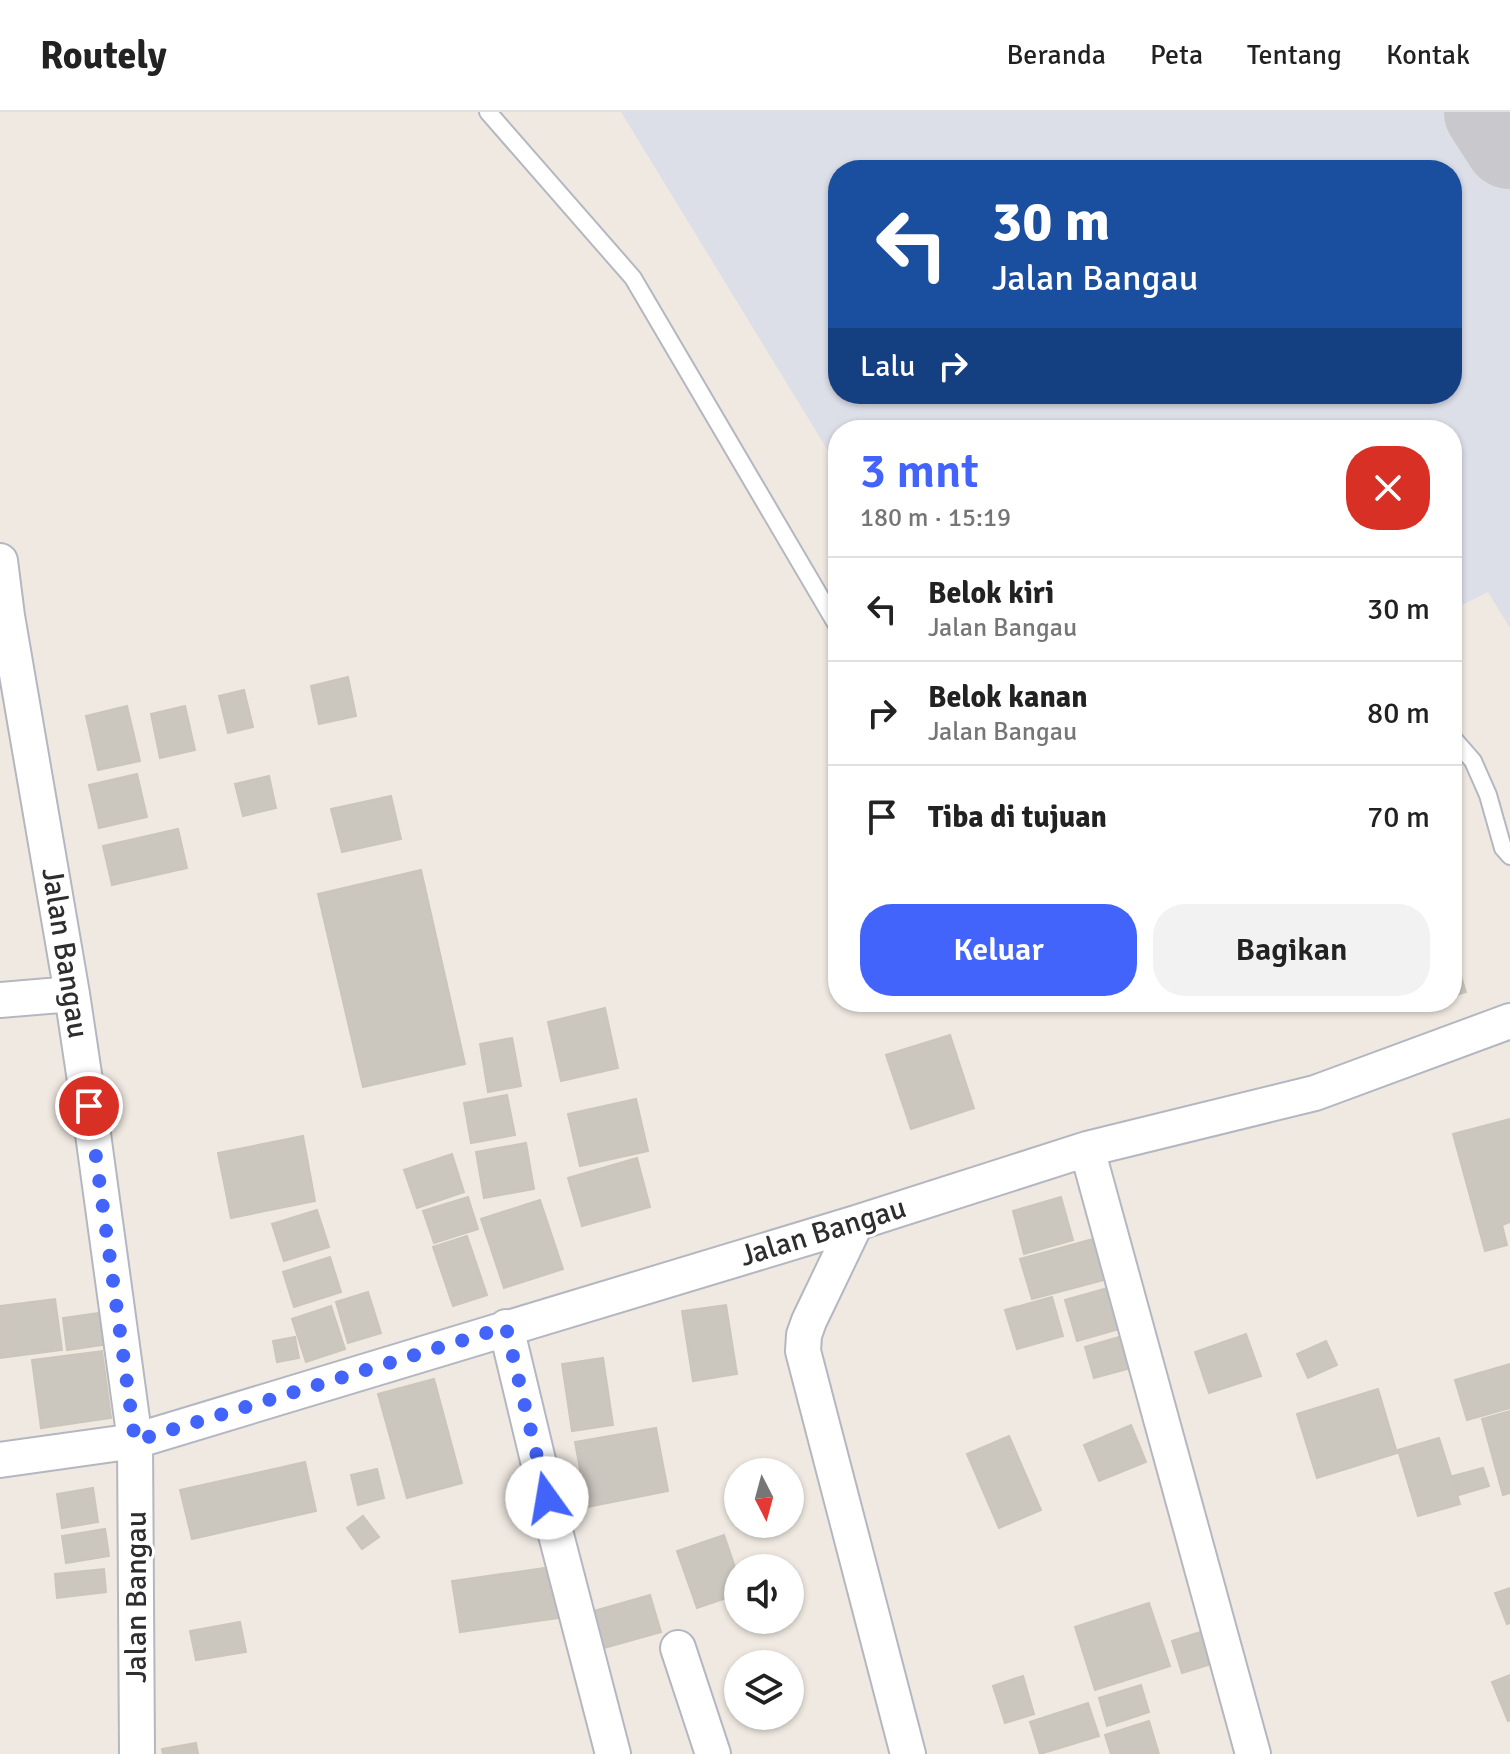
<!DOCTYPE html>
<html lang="id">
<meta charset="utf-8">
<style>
:root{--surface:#fff;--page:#f2f2f2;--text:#222;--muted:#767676;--line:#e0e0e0;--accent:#4264fb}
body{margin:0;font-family:Signika,sans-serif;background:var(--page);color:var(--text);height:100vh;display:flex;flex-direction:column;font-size:30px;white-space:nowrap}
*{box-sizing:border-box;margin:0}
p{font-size:26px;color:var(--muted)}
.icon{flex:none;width:44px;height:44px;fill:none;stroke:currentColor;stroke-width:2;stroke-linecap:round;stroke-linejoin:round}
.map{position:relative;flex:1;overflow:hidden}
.sheet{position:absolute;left:828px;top:308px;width:634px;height:592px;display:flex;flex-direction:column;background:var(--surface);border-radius:32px;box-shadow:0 2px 6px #0004}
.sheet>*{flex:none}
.top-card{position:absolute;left:828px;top:48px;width:634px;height:244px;border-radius:32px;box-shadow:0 2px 6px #0004;background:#1a4fa0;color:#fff;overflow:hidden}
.needle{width:52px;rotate:174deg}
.tools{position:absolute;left:724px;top:1346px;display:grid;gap:16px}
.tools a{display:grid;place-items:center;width:80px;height:80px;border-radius:50%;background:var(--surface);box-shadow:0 2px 6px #0004;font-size:40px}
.pin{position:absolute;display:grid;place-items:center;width:68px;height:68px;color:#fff;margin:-34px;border:4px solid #fff;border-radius:50%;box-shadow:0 2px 8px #0007}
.me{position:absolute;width:88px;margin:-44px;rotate:347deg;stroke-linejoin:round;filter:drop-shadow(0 0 6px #0008)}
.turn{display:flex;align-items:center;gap:28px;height:168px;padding:0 32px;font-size:36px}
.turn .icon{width:104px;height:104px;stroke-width:2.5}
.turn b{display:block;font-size:56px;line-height:68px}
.then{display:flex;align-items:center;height:76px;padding:0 32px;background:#0003;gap:16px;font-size:30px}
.round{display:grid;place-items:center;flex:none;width:84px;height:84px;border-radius:32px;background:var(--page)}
.overview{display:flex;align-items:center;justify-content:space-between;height:136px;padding:0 32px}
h1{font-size:48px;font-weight:600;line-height:60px;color:var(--accent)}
.primary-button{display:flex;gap:16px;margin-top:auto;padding:16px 32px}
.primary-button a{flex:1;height:92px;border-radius:32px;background:var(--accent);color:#fff;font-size:32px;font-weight:600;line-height:92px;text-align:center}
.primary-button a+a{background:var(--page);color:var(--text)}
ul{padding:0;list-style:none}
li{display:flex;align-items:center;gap:24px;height:104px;padding:0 32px;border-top:2px solid var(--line)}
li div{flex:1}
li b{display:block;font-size:30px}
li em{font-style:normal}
header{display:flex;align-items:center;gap:48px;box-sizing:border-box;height:112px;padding:0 40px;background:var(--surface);border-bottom:2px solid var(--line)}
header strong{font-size:38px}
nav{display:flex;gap:44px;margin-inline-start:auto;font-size:28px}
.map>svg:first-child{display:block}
.airport{fill:#dcdee8;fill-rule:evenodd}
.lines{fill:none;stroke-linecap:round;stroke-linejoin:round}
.taxiway{stroke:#c9c8cc;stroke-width:92}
.building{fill:#cbc7bf;stroke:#cbc5ba;stroke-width:2}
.lane-casing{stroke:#b4b7c1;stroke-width:20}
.street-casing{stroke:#b4b7c1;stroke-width:38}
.lane{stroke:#fff;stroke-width:16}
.street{stroke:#fff;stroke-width:34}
.route{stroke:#4264fb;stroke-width:14;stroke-dasharray:0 25.2}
.labels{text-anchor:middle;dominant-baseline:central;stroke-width:6;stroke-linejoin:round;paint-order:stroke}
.street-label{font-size:30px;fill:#2e2e2e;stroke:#fff}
</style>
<header>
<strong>Routely</strong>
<nav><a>Beranda</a><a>Peta</a><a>Tentang</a><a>Kontak</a></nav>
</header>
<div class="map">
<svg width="1510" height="1642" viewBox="0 0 1510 1642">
<rect width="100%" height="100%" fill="#efe9e1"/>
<!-- airport -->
<path class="airport" d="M 621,0 L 1510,0 L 1510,516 L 1488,480 L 1452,498 L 1452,318 L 838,318 L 838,355 ZM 838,58 L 1452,58 L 1452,282 L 838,282 Z"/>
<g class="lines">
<!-- taxiway -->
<path class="taxiway" d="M 1490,0 L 1510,31"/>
</g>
<!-- building -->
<path class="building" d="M 348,565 L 356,604 L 319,612 L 311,574 Z
M 244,578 L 253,615 L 228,621 L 219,584 Z
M 127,594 L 140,649 L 98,658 L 86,604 Z
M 185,594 L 195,638 L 160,646 L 151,602 Z
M 137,662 L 147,705 L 99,716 L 89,673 Z
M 269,664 L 276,696 L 243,704 L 235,672 Z
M 391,684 L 401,727 L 342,740 L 331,697 Z
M 178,717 L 187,756 L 112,773 L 103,734 Z
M 421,758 L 465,952 L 363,975 L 318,782 Z
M 1452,836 L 1466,880 L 1452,884 Z
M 605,896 L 618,956 L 561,969 L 548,910 Z
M 950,923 L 974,996 L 911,1017 L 886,943 Z
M 512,926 L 521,974 L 488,980 L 480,932 Z
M 507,983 L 515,1023 L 471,1031 L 464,991 Z
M 636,987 L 648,1039 L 580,1054 L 568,1002 Z
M 1510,1007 L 1510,1110 L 1502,1113 L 1507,1133 L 1485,1139 L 1453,1022 Z
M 303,1024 L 315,1089 L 231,1106 L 218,1041 Z
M 526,1031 L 534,1077 L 484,1086 L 476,1040 Z
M 452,1042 L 464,1080 L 417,1096 L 404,1058 Z
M 637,1046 L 650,1095 L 582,1114 L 568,1066 Z
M 468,1085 L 478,1117 L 434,1131 L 423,1099 Z
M 1061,1085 L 1073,1128 L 1024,1142 L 1013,1099 Z
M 540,1088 L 563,1157 L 504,1176 L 481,1107 Z
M 317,1098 L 329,1135 L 284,1149 L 272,1112 Z
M 467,1124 L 487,1183 L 453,1194 L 433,1135 Z
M 1104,1124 L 1115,1165 L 1032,1187 L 1020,1147 Z
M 330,1145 L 341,1180 L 294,1195 L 283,1160 Z
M 1122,1172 L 1133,1213 L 1077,1229 L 1065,1188 Z
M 368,1180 L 381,1221 L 348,1231 L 336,1190 Z
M 1052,1185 L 1063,1224 L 1017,1237 L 1005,1198 Z
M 55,1187 L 62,1238 L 0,1246 L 0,1194 Z
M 726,1193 L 737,1262 L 693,1269 L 682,1199 Z
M 331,1194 L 345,1237 L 306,1250 L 292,1207 Z
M 99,1201 L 103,1233 L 67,1238 L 63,1206 Z
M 1129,1222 L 1138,1254 L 1094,1266 L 1085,1235 Z
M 1246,1222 L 1261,1264 L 1209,1281 L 1195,1240 Z
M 295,1225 L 299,1246 L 277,1250 L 273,1229 Z
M 1326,1229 L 1337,1253 L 1308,1266 L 1297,1242 Z
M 102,1239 L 111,1306 L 41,1316 L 32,1248 Z
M 603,1246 L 613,1313 L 572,1319 L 562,1252 Z
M 1510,1252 L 1510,1296 L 1467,1308 L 1455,1268 Z
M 434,1267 L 462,1371 L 407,1386 L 378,1282 Z
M 1378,1277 L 1397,1341 L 1317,1366 L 1297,1302 Z
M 1510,1299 L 1510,1381 L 1503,1383 L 1482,1307 Z
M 1131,1313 L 1146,1350 L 1099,1369 L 1084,1333 Z
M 656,1316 L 668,1379 L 587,1395 L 575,1330 Z
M 1009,1324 L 1041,1398 L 999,1416 L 967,1342 Z
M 1439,1326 L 1460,1392 L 1418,1404 L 1398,1338 Z
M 305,1350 L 316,1399 L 192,1427 L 180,1378 Z
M 1483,1356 L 1489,1374 L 1459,1383 L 1453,1364 Z
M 377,1357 L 384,1386 L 358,1393 L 351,1363 Z
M 93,1376 L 98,1410 L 62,1416 L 57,1382 Z
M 363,1404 L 379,1425 L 362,1437 L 347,1416 Z
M 105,1417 L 109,1444 L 66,1451 L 62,1424 Z
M 724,1423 L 738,1464 L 738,1482 L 697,1496 L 677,1439 Z
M 552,1455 L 559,1506 L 460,1520 L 452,1469 Z
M 104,1457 L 106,1480 L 57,1486 L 55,1462 Z
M 1510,1476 L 1510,1511 L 1507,1512 L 1495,1481 Z
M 650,1483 L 661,1520 L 604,1536 L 594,1499 Z
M 1149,1491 L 1170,1554 L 1095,1578 L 1075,1515 Z
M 240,1510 L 246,1540 L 196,1548 L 190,1519 Z
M 1210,1517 L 1221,1549 L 1182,1561 L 1172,1529 Z
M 1510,1563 L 1510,1608 L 1508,1609 L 1492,1570 Z
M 1023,1564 L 1034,1602 L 1005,1611 L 993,1574 Z
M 1141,1573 L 1149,1600 L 1107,1614 L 1099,1586 Z
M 1088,1591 L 1099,1624 L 1040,1642 L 1030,1610 Z
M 1149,1609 L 1159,1642 L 1111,1642 L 1105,1623 Z
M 196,1631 L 198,1642 L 163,1642 L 162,1637 Z"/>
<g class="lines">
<defs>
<path id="lane" d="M 488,0 L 633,166 L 838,515
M 1452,625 L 1473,649 L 1488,683 L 1503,736 L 1510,744"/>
<path id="street" d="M 0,449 L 7,504 L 72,882 L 93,1022 L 135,1329 L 137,1642
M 0,888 L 72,882
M 1087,1037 L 1253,1642
M 856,1111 L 809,1209 L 804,1223 L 803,1239 L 908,1642
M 506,1215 L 554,1415 L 613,1642
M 0,1348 L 135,1329 L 856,1111 L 1087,1037 L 1315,981 L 1510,909
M 678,1536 L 713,1642"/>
</defs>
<!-- lane casing -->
<use href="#lane" class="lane-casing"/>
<!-- street casing -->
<use href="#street" class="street-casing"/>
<!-- lane -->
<use href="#lane" class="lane"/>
<!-- street -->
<use href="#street" class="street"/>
</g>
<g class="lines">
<!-- route -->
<path class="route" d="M 89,994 L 135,1329 L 506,1215 L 547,1386"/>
</g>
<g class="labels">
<!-- street labels -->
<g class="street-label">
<text transform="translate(65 841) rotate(81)">Jalan Bangau</text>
<text transform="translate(823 1120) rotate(-17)">Jalan Bangau</text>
<text transform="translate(136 1485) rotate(-90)">Jalan Bangau</text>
</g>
</g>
</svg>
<div class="tools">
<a><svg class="needle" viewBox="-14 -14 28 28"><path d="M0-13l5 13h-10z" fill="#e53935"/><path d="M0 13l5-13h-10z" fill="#767676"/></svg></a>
<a><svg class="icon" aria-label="sound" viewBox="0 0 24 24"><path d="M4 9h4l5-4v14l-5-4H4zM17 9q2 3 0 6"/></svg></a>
<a><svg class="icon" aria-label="layers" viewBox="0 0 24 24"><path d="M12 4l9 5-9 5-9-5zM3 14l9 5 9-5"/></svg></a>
</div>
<div class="pin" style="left:89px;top:994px;background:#d93025"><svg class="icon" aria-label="arrive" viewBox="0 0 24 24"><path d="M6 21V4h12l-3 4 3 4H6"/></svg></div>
<svg class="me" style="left:547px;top:1386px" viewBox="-20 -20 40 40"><circle r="19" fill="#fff"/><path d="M0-13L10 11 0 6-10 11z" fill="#4264fb"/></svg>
<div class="top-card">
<div class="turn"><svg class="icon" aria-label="left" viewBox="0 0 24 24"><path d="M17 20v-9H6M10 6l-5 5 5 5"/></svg><div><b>30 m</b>Jalan Bangau</div></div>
<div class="then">Lalu<svg class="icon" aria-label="right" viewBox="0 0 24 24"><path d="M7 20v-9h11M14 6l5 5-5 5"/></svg></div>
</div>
<section class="sheet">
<div class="overview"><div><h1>3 mnt</h1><p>180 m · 15:19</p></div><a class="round" style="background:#d93025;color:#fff"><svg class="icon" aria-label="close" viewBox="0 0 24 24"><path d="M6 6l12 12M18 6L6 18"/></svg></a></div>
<ul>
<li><svg class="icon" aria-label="left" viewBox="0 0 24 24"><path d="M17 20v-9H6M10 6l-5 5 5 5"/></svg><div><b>Belok kiri</b><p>Jalan Bangau</p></div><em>30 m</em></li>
<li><svg class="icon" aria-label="right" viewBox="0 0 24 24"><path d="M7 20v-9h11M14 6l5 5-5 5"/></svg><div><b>Belok kanan</b><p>Jalan Bangau</p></div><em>80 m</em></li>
<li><svg class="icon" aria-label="arrive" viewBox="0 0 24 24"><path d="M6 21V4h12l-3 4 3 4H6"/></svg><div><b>Tiba di tujuan</b></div><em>70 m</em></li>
</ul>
<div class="primary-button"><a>Keluar</a><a>Bagikan</a></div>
</section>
</div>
